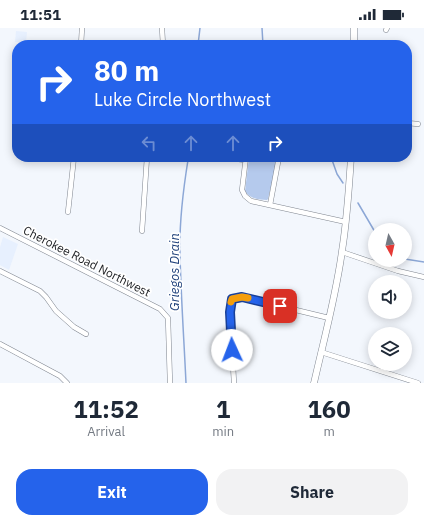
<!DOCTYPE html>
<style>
:root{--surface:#fff;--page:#f2f2f3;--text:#1f2937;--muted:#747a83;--accent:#2563eb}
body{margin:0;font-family:"IBM Plex Sans",sans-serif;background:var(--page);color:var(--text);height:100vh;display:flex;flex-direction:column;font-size:15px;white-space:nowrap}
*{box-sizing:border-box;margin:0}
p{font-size:13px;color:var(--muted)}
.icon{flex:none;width:22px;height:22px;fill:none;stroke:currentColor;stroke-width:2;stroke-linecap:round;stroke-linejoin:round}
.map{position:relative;height:355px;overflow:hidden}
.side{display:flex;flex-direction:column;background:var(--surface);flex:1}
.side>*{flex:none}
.top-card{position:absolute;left:12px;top:12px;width:400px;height:122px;border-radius:16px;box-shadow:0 2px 10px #0003;background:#2563eb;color:#fff;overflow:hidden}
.needle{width:26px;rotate:172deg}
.controls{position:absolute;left:368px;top:195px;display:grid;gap:8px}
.controls a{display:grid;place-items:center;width:44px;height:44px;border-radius:50%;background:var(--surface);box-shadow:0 2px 10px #0003;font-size:20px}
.pin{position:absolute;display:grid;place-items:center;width:34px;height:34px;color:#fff;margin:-17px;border-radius:8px;box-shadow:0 2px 6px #0006}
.me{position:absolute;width:44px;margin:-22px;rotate:358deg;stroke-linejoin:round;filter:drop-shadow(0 0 3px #0008)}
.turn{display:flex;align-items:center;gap:14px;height:84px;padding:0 16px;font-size:18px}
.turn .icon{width:52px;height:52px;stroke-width:2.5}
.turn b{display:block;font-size:28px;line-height:34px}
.lanes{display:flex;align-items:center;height:38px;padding:0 16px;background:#0003;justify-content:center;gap:20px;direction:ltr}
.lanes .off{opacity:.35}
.eta{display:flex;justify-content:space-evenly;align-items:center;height:68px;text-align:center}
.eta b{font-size:24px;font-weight:700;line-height:28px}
.action{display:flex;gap:8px;margin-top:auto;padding:8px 16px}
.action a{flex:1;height:46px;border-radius:16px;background:var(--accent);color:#fff;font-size:16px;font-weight:700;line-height:46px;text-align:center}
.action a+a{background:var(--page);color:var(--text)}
.status{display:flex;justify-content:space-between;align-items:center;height:28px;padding:0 20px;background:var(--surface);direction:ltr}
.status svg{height:11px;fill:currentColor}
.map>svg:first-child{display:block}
.built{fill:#e7f0fe}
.green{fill:#b5caed}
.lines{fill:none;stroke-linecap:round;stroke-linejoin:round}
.stream{stroke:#8ca7d6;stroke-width:1.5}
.minor-casing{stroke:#7e848e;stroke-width:5.5}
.secondary-casing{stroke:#7e848e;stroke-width:7}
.minor{stroke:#fff;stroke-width:4.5}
.secondary{stroke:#fff;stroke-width:6}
.route-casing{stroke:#184099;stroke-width:10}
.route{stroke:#2563eb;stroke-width:7}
.slow{stroke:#f59e0b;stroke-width:7}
.labels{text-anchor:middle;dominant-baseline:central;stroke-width:3.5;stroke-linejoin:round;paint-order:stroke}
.street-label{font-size:12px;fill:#1c1e22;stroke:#fff}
.water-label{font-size:13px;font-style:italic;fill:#21427b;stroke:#fff}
</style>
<div class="status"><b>11:51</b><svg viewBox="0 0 49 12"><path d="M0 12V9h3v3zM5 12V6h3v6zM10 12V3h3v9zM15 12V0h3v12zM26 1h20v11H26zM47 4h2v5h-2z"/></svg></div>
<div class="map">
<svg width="424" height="355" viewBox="0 0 424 355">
<rect width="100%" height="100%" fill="#f3f7fd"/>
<!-- built -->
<path class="built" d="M 16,3 L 27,4 L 26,14 L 15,14 Z
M 3,209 L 18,216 L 9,242 L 0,237 L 0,219 Z"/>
<!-- green -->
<path class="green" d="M 249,129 L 276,129 L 277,134 L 268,171 L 267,172 C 258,172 249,170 245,163 Z"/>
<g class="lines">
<!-- stream -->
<path class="stream" d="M 262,0 L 263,17
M 198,17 L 200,0
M 331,129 L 337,146 L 343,155
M 358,175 L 375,204
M 405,231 L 424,234
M 186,355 C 184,312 181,269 180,227 C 179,196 183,163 188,132"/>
<defs>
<path id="minor" d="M 162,0 L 163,17
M 386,2 L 387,0
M 81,17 L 82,0
M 407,95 L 418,96
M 219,129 L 245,132
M 246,129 L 242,162 L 245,168 L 251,173 L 346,194
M 270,177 L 279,129
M 68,184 L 74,129
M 0,200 L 160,281 L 168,290 L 170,355
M 142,203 L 147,129
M 342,224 L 398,243 L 424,249
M 0,243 L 40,263 L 46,269 L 56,283 L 74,299 L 86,306
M 0,316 L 60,348 L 67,355
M 321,324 L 418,355
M 234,355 L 230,284 L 231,271 L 242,269 L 329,290"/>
<path id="secondary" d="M 354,17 L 354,0
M 314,355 C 324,311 336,268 342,223 C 347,192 349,161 351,129"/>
</defs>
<!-- minor casing -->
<use href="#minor" class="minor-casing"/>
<!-- secondary casing -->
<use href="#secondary" class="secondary-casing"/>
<!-- minor -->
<use href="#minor" class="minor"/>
<!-- secondary -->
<use href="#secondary" class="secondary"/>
</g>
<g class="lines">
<defs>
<path id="route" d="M 232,322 L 230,284 L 232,271 L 242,269 L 280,278"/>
</defs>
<!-- route casing -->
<use href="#route" class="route-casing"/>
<!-- route -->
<use href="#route" class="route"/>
<!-- slow -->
<path class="slow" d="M 231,274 L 232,271 L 242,269 L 248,270"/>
</g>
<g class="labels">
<!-- street labels -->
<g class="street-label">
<text transform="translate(87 233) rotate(27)">Cherokee Road Northwest</text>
</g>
<!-- water labels -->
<g class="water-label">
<text transform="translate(174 244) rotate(-90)">Griegos Drain</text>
</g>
</g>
</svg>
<div class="controls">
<a><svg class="needle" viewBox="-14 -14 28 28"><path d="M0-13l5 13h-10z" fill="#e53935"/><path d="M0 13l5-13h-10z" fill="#747a83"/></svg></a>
<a><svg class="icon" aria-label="sound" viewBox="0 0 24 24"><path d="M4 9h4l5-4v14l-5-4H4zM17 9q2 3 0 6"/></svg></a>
<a><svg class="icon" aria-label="layers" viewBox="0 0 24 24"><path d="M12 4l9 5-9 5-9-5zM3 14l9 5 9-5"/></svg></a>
</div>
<div class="pin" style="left:280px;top:278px;background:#d93025"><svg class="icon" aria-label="arrive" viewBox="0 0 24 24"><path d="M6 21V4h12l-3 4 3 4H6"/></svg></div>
<svg class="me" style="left:232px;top:322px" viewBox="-20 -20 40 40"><circle r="19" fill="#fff"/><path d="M0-13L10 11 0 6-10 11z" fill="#2563eb"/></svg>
<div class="top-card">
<div class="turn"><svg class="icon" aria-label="right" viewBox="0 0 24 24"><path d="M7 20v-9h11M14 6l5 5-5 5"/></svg><div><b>80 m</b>Luke Circle Northwest</div></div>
<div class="lanes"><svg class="icon off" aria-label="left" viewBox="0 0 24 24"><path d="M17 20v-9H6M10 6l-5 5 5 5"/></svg><svg class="icon off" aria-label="ahead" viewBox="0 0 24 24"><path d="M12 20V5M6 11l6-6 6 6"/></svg><svg class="icon off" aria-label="ahead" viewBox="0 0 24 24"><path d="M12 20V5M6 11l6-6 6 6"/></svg><svg class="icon" aria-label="right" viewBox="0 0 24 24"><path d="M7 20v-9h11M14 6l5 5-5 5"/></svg></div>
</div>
</div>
<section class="side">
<div class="eta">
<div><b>11:52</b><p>Arrival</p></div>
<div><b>1</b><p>min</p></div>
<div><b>160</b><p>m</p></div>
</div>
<div class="action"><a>Exit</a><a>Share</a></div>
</section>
